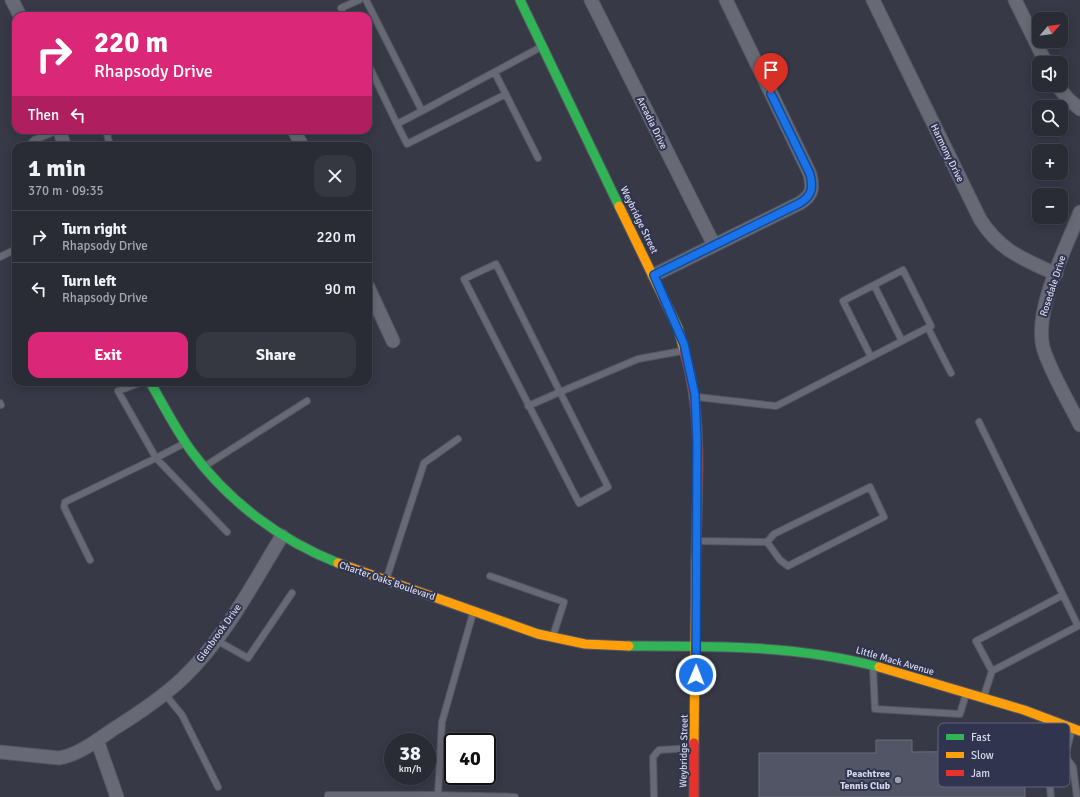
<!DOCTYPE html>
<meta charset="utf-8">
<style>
:root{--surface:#292b35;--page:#353741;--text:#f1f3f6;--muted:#a5a7ad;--line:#454750;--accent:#db2777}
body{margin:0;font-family:Signika,sans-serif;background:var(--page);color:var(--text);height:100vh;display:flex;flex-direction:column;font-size:15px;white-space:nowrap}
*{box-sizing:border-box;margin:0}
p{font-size:13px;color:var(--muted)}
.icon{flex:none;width:22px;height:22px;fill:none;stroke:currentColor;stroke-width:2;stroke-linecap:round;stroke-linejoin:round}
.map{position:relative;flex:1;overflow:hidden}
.sheet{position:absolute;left:12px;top:142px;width:360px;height:244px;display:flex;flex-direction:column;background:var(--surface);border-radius:12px;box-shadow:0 2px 10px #0003,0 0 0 1px var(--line)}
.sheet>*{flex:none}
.banner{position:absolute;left:12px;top:12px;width:360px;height:122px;border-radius:12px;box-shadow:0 2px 10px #0003,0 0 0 1px var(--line);background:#db2777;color:#fff;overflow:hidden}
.needle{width:26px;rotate:61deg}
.tools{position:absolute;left:1032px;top:12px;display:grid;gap:8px}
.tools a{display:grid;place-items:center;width:36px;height:36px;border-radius:8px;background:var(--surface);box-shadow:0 2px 10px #0003,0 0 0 1px var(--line);font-size:20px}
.speed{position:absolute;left:384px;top:733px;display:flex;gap:8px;font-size:20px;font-weight:700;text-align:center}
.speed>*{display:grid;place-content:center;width:52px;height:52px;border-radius:50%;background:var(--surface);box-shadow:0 2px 10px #0003,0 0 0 1px var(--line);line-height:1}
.speed small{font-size:10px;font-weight:400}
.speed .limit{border:2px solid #111;border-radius:6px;background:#fff;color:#111}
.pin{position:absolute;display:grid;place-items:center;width:34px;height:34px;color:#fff;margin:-41px -17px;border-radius:50% 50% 50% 0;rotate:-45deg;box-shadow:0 0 4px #0007}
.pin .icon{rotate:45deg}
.me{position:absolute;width:44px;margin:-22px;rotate:1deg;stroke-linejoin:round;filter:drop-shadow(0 0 3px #0008)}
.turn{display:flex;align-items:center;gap:14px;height:84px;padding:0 16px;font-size:18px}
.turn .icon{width:52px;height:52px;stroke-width:2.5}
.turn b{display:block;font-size:28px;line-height:34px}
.then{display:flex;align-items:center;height:38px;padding:0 16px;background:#0003;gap:8px;font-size:15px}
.round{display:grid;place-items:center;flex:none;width:42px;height:42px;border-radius:12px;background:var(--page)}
.headline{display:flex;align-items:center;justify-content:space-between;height:68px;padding:0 16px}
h1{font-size:24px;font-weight:700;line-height:30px}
.action{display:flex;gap:8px;margin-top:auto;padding:8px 16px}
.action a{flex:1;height:46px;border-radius:12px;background:var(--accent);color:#fff;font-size:16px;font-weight:700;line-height:46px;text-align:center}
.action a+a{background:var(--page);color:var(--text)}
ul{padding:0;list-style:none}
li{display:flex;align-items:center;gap:12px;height:52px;padding:0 16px;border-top:1px solid var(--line)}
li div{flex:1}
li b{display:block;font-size:15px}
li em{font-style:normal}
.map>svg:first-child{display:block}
.building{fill:#525565;stroke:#6a6c78}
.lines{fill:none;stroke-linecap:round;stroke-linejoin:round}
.lane-casing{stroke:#545562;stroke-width:8}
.street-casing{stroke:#545562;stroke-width:15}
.fast-casing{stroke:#545562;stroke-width:11}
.slow-casing{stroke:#545562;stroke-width:11}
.jam-casing{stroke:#545562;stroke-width:11}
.lane{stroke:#676974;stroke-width:6}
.street{stroke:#676974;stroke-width:13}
.fast{stroke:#30b455;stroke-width:9}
.slow{stroke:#ff9f0a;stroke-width:9}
.jam{stroke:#e5322d;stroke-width:9}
.route-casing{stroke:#114b97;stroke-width:10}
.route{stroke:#1a73e8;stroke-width:7}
.poi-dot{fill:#9ea0b0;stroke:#30344e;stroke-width:1.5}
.labels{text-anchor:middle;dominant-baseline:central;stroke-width:4;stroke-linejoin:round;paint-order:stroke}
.street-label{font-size:10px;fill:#d5d8e9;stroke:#30344e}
.poi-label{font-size:10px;font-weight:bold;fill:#d5d8e9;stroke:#30344e;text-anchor:end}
.key{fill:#30344e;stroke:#62657c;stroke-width:1}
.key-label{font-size:11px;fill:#d5d8e9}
</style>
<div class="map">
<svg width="1080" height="797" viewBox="0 0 1080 797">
<rect width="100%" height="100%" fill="#373947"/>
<!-- building -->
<path class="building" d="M 876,740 L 912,740 L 912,752 L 1025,751 L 1025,797 L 759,797 L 759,753 L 876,753 Z"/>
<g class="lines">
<defs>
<path id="lane" d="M 366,0 L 422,111 L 541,47
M 345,16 L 341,8 L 359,0
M 368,64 L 397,124 L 422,111
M 495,73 L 538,158
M 397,124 L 407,144 L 506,94
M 106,130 L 110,146
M 29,146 L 34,140 L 59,130
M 0,257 L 16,249
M 874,285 L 902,341
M 928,328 L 951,373
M 142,382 L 118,391 L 156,458 L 185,443
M 697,397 L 776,406 L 784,402 L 931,326 L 903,270 L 843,301 L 871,357
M 0,403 L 1,405
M 528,406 L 560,392 L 496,264 L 464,279 L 579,503 L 608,487 L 560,392 L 638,359 L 682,351
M 979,422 L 1078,626 L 992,671 L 984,696
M 205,466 L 307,401
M 698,541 L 767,542 L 774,534 L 870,487 L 884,517 L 788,566 L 780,560 L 767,542
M 90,560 L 64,507 L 65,502 L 156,458 L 227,532
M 490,576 L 564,602 L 553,636
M 386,580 L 424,463 L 458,439
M 473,613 L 442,722 L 438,795 L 515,797
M 216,640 L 248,658 L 292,593
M 873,668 L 875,709 L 960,714 L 966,694
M 992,671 L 976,641 L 1063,595
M 164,693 L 182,715 L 218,787
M 1065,756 L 1073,767 L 1077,797
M 328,795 L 438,795
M 654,797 L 653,757 L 659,750 L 693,748
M 1051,797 L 1049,778 L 1058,763 L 1065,756 L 1072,729"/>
<path id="street" d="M 12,0 L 20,16
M 591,0 L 714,245
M 873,0 L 980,219 C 1000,251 1023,259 1056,274
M 1015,0 L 1046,63
M 1057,85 L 1068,99 L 1080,109
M 60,130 L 64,146
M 294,130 L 302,146
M 1080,212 C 1066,248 1034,309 1043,347 C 1050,372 1069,402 1080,425
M 654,275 L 800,203 C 813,195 813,188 810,174 L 726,0
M 368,287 L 393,341
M 97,740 L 117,797
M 0,752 L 59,758 C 78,755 96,741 112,730 C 136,715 162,698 183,678 C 225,638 252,585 282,536"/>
<path id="fast" d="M 520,0 L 619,206
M 150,382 C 164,406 176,430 192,452 C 229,502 280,540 338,563
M 629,646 C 714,646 797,645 879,667"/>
<path id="slow" d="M 619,206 L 678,328 L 684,350
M 338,563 L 538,634 L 585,644 L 629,646
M 879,667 L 1024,710 L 1080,731
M 694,743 L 696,556"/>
<path id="jam" d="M 684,350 C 704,416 697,488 696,556
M 694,797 L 694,743"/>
</defs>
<!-- lane casing -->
<use href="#lane" class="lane-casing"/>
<!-- street casing -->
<use href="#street" class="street-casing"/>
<!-- fast casing -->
<use href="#fast" class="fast-casing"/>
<!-- slow casing -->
<use href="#slow" class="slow-casing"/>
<!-- jam casing -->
<use href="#jam" class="jam-casing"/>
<!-- lane -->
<use href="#lane" class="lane"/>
<!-- street -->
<use href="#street" class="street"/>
<!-- fast -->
<use href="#fast" class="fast"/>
<!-- slow -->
<use href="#slow" class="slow"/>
<!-- jam -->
<use href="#jam" class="jam"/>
</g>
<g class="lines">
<defs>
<path id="route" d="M 696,675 L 697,442 L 695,395 L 684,344 L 654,275 L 800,203 C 813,195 813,187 810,174 L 771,94"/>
</defs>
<!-- route casing -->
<use href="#route" class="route-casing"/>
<!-- route -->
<use href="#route" class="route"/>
</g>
<!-- markers -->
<circle class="poi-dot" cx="898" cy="780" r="4"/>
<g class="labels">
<!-- street labels -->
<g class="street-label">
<text transform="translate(652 123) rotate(64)">Arcadia Drive</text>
<text transform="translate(947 153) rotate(64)">Harmony Drive</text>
<text transform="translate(639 220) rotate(64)">Weybridge Street</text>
<text transform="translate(1053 286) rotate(-72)">Rosedale Drive</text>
<text transform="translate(387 581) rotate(19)">Charter Oaks Boulevard</text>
<text transform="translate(219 633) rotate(-54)">Glenbrook Drive</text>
<text transform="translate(895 661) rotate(16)">Little Mack Avenue</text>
<text transform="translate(684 751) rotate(-89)">Weybridge Street</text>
</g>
<!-- poi labels -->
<g class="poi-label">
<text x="890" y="774">Peachtree<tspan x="890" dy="12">Tennis Club</tspan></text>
</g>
</g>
<!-- legend -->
<rect x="938" y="723" width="132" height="64" rx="6" class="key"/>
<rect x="946" y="734" width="18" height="6" fill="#30b455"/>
<rect x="946" y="752" width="18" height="6" fill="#ff9f0a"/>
<rect x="946" y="770" width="18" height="6" fill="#e5322d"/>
<g class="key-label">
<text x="971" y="741">Fast</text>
<text x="971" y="759">Slow</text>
<text x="971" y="777">Jam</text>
</g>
</svg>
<div class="tools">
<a><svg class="needle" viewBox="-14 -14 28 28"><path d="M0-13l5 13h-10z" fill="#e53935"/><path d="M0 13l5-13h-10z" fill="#a5a7ad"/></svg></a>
<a><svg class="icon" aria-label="sound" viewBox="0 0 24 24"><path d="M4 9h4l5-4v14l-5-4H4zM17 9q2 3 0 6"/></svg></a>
<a><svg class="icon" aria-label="search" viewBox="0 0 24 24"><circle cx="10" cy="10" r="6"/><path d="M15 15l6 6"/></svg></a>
<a>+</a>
<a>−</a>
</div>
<div class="speed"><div>38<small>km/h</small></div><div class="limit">40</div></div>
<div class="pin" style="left:771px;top:94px;background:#d93025"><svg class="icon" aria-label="arrive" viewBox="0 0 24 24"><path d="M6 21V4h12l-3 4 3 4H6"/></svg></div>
<svg class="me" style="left:696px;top:675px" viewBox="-20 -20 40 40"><circle r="17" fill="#1a73e8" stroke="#fff" stroke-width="3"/><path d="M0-11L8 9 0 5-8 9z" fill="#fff"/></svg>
<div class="banner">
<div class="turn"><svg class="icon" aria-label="right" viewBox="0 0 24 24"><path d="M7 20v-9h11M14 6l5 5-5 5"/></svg><div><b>220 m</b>Rhapsody Drive</div></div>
<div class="then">Then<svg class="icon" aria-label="left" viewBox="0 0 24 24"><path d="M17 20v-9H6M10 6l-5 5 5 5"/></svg></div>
</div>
<section class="sheet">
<div class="headline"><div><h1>1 min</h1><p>370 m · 09:35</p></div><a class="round"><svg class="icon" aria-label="close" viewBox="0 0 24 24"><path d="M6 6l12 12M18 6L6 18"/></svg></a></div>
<ul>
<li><svg class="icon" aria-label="right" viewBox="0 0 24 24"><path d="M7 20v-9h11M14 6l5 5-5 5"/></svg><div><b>Turn right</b><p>Rhapsody Drive</p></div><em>220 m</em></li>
<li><svg class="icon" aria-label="left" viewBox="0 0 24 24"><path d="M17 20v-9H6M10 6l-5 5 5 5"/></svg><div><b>Turn left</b><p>Rhapsody Drive</p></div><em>90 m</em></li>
</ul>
<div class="action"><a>Exit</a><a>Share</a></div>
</section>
</div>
